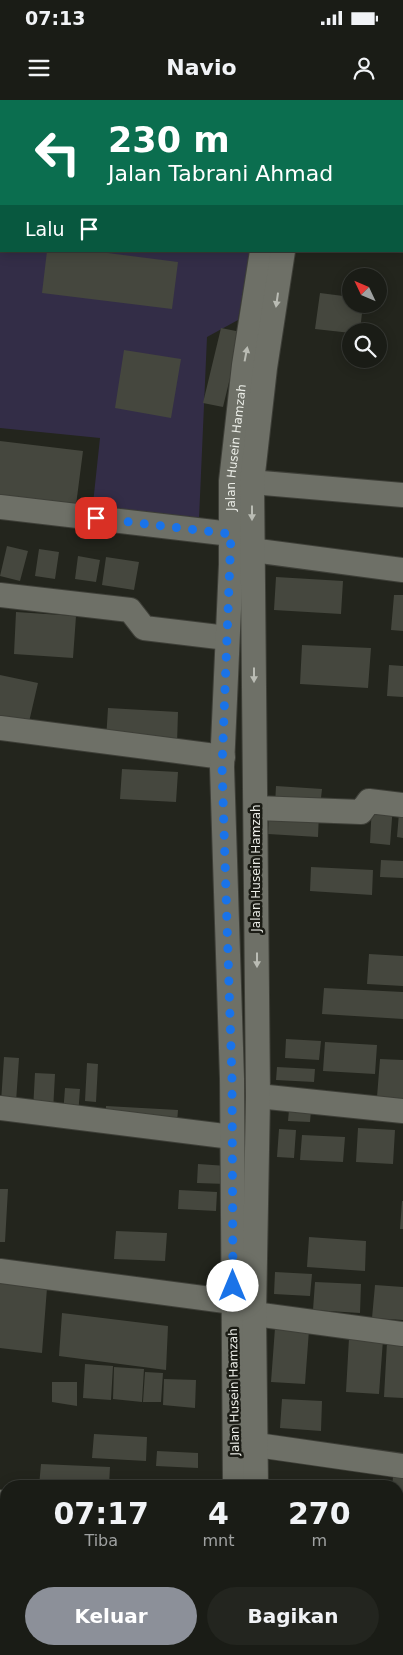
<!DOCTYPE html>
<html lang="id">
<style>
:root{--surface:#1a1c16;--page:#23251f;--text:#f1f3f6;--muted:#9fa1a1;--line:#383a35;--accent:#8c9099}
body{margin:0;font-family:"DejaVu Sans",sans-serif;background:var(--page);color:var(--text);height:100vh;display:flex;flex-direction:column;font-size:19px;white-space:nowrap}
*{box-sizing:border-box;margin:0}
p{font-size:16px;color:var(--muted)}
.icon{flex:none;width:28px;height:28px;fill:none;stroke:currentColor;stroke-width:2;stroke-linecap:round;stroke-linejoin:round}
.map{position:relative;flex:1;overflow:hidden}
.sheet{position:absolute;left:0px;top:1380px;width:404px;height:175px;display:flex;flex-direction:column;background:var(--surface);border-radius:20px 20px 0 0;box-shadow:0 2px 12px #0003,0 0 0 1px var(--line)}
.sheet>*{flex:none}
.hud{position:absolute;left:0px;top:0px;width:404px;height:152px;box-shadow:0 2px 12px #0003,0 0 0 1px var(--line);background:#0b6e4f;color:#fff;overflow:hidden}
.needle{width:32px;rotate:314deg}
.tools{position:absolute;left:342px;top:168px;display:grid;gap:10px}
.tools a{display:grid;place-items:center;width:45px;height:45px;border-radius:50%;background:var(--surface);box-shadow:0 2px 12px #0003,0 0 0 1px var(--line);font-size:25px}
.pin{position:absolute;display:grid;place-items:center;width:42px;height:42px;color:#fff;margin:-21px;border-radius:10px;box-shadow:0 2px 8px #0006}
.me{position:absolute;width:55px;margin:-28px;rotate:0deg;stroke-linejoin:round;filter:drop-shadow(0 0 4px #0008)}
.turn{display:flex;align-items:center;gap:18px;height:105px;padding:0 25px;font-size:22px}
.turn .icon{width:65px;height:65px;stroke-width:2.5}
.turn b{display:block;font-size:35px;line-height:42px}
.then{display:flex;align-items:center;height:48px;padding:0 25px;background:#0003;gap:10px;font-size:19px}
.eta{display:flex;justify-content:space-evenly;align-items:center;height:85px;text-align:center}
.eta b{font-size:30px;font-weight:700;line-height:35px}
.primary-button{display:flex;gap:10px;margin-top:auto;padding:10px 25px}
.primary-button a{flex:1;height:58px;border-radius:30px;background:var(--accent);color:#fff;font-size:20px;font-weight:700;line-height:58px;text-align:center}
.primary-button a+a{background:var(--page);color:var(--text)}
.status{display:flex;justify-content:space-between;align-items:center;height:35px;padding:0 25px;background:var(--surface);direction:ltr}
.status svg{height:14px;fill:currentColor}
header{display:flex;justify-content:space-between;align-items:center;height:65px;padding:0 25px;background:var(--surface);font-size:22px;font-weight:700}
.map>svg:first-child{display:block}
.green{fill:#332d47}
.building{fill:#45473e}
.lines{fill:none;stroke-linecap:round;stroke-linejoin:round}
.minor-casing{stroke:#3e3f38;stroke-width:26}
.minor{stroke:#6e7067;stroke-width:24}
.oneway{fill:#babcb4}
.route{stroke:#1a73e8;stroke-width:9;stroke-dasharray:0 16.2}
.labels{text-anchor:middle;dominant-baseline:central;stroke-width:5;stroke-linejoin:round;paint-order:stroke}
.street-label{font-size:12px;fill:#eceee8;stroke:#1a1b14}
</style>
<div class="status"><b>07:13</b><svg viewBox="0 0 49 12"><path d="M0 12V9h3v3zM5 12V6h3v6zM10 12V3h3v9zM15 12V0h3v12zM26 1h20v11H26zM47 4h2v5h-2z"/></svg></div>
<header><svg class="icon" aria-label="menu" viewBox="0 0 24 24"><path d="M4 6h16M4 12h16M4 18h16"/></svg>Navio<svg class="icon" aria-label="person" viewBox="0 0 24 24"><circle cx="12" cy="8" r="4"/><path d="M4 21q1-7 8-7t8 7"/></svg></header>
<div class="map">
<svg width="403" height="1555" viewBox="0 0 403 1555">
<rect width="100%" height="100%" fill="#23251d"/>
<!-- green -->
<path class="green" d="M 0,52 L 1,151 L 250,151 L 238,220 L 207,237 L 199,419 L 92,413 L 100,338 L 0,328 Z"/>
<!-- building -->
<path class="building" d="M 47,151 L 92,151 L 178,162 L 172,209 L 42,193 Z
M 320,193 L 351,197 L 351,204 L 363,204 L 360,231 L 351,231 L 351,233 L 315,229 Z
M 221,228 L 241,232 L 223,307 L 203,303 Z
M 124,250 L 181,259 L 171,318 L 115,308 Z
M 0,341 L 83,351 L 75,413 L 0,404 Z
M 7,446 L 28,451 L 20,481 L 0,476 Z
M 39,449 L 59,452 L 55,479 L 35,476 Z
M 78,456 L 100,460 L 96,482 L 75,479 Z
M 106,457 L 139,462 L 134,490 L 102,485 Z
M 276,477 L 343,481 L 341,514 L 274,510 Z
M 394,495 L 403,495 L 403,531 L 391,530 Z
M 16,512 L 76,516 L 73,558 L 14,554 Z
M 302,545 L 371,548 L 368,588 L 300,584 Z
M 389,565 L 403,566 L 403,597 L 387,596 Z
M 0,575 L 38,583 L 29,622 L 0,616 Z
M 108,608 L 178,612 L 177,644 L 106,640 Z
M 122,669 L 178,672 L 176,702 L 120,699 Z
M 276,686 L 322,689 L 320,707 L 275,705 Z
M 372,704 L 393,705 L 390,745 L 370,743 Z
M 269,711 L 319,713 L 318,737 L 268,734 Z
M 399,713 L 403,713 L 403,738 L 397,737 Z
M 381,760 L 403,761 L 403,778 L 380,777 Z
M 311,767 L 373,770 L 372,795 L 310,791 Z
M 369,854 L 403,856 L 403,886 L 367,884 Z
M 324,888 L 403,892 L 403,919 L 322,914 Z
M 286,939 L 321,941 L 319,960 L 285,958 Z
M 325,942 L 377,945 L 375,974 L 323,971 Z
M 4,957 L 19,958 L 16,1002 L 1,1002 Z
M 380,959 L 403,960 L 403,999 L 377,997 Z
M 87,963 L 98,964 L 96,1002 L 85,1001 Z
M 277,967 L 315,969 L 314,982 L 276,980 Z
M 35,973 L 55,974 L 53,1011 L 33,1010 Z
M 65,988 L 80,989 L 78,1016 L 63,1015 Z
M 106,1006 L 178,1010 L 177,1023 L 105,1019 Z
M 289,1010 L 311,1011 L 310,1022 L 288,1021 Z
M 358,1028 L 395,1030 L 393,1064 L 356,1062 Z
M 279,1029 L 296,1030 L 294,1058 L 277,1057 Z
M 302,1035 L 345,1037 L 343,1062 L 300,1060 Z
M 198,1064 L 227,1066 L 226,1084 L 197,1083 Z
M 0,1089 L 8,1089 L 5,1142 L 0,1142 Z
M 179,1090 L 217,1092 L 216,1111 L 178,1109 Z
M 402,1101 L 403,1101 L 403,1129 L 400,1129 Z
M 116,1131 L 167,1133 L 165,1161 L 114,1159 Z
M 309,1137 L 366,1141 L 365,1171 L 307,1167 Z
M 275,1172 L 312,1174 L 310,1196 L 274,1194 Z
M 0,1181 L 47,1188 L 42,1253 L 0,1248 Z
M 315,1182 L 361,1184 L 360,1213 L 313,1210 Z
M 375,1185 L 403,1187 L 403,1220 L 372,1218 Z
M 62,1213 L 168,1226 L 166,1270 L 59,1256 Z
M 275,1228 L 309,1230 L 305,1284 L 271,1282 Z
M 349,1238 L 383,1240 L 379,1294 L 346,1292 Z
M 387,1242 L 403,1243 L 403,1298 L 384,1297 Z
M 85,1264 L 113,1266 L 111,1300 L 83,1298 Z
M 114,1267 L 144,1269 L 142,1302 L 113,1299 Z
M 145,1272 L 163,1273 L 161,1302 L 143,1302 Z
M 164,1279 L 196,1280 L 195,1308 L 163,1305 Z
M 52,1282 L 77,1282 L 77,1306 L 52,1302 Z
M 282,1299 L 322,1301 L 321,1331 L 280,1328 Z
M 94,1334 L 147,1337 L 146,1361 L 92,1358 Z
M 157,1351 L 198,1353 L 198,1368 L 156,1366 Z
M 41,1364 L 110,1367 L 109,1386 L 39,1386 Z
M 393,1377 L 403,1377 L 403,1398 L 398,1397 L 398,1386 L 392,1386 Z
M 136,1382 L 187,1385 L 187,1386 L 136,1386 Z
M 271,1382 L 306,1384 L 306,1386 L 271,1386 Z
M 398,1404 L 403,1404 L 403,1445 L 398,1445 Z
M 0,1433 L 6,1433 L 6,1470 L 0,1470 Z
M 0,1486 L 6,1487 L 5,1531 L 0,1531 Z
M 321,1552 L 355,1553 L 355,1555 L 321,1555 Z"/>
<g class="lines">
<defs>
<g id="minor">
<path d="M 275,1 L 275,0"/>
<path d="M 296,1 L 296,0"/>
<path d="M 252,382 L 403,395"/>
<path d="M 0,407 L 231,434"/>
<path d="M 252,450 L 403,470"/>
<path d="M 0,495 L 130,510 L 144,528 L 227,538"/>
<path d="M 0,628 L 223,657"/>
<path d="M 256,708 L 361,712 L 369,701 L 403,705"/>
<path d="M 258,996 L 403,1011"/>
<path d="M 0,1008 L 232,1037"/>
<path d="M 0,1171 L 233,1202"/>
<path d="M 254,1214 L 403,1234"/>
<path d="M 257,1345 L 403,1366"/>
<path id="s1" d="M 235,1386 L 232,979 L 222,667 L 231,464 L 231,381 L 244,265 L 262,151"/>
<path d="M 256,1386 L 254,1214 L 258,996 L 252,382 L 265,268 L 283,151"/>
<path d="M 0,1402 L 6,1403"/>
<path d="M 398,1464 L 403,1465"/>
<path d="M 232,1549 L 233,1555"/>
<path d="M 253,1549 L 255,1555"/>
</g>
</defs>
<!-- minor casing -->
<use href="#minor" class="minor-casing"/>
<!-- minor -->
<use href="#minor" class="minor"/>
</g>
<!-- one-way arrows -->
<defs><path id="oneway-solid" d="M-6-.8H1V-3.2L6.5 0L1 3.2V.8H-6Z" transform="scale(1.25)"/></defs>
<g class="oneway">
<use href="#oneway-solid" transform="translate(277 200) rotate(98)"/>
<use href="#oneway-solid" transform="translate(246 254) rotate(-79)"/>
<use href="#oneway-solid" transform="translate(252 413) rotate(90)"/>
<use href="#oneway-solid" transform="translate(254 575) rotate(90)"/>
<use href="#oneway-solid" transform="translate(257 860) rotate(90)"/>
</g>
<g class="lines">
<!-- route -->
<path class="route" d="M 96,418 L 231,434 L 222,667 L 232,979 L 233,1186"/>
</g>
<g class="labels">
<!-- street labels -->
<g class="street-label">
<text stroke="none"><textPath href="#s1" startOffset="1039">Jalan Husein Hamzah</textPath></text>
<text transform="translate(256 768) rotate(-90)">Jalan Husein Hamzah</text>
<text transform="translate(234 1292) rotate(-91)">Jalan Husein Hamzah</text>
</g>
</g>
</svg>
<div class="tools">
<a><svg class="needle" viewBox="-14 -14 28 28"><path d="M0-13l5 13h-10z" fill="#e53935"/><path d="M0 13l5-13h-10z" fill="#9fa1a1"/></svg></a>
<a><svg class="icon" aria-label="search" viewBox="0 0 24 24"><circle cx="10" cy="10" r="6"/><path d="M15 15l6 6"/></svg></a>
</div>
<div class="pin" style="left:96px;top:418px;background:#d93025"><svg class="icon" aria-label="arrive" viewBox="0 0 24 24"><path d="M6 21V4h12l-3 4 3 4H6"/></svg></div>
<svg class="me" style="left:233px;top:1186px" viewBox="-20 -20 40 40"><circle r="19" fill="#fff"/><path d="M0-13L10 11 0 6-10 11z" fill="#1a73e8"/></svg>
<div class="hud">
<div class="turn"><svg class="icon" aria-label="left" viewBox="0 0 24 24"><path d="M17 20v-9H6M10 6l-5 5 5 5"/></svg><div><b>230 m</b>Jalan Tabrani Ahmad</div></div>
<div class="then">Lalu<svg class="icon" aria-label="arrive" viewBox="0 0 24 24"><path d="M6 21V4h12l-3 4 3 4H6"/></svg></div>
</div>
<section class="sheet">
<div class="eta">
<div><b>07:17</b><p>Tiba</p></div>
<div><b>4</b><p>mnt</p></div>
<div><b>270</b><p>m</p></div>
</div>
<div class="primary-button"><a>Keluar</a><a>Bagikan</a></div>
</section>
</div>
